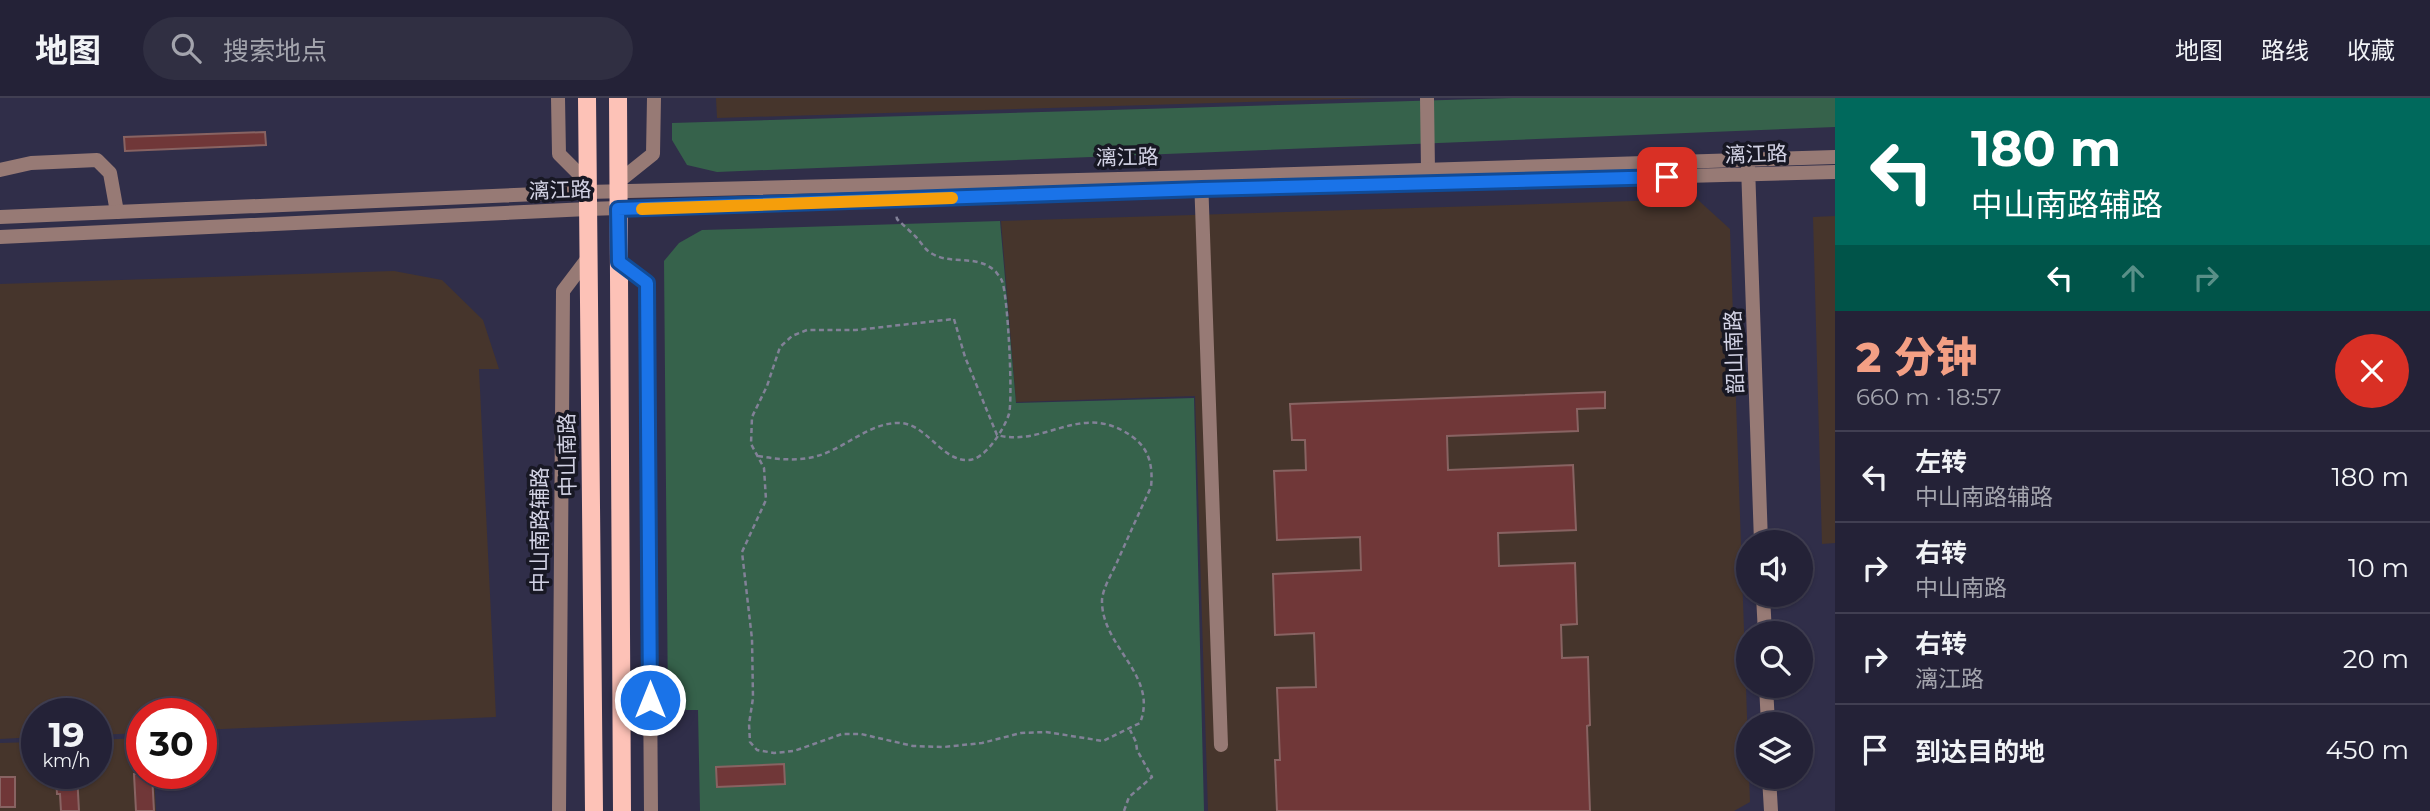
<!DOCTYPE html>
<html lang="zh">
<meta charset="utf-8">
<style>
:root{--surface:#242237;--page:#302f42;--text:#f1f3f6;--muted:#a3a4ad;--line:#413f52;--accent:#f39f84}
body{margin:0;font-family:Montserrat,"Noto Sans SC",sans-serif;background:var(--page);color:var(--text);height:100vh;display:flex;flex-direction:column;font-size:26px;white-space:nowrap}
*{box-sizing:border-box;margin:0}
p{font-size:23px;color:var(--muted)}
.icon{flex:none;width:38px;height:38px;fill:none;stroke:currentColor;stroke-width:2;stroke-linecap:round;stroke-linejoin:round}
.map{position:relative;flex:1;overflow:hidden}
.side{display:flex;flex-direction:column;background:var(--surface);width:595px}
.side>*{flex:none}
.guide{background:#00695c;color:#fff;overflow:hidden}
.tools{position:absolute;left:1736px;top:432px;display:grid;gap:14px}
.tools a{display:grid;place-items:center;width:77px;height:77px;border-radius:50%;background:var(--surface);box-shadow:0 2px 5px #0004,0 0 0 2px var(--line);font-size:35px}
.speed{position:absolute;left:21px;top:600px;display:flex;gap:14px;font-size:35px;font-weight:700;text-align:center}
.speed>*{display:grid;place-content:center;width:91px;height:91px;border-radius:50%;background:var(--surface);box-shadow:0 2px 5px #0004,0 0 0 2px var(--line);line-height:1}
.speed small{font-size:18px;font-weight:400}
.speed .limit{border:10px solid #d22;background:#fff;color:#111}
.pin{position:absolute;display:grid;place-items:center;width:60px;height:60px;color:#fff;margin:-30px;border-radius:14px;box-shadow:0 4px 10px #0006}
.me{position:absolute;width:77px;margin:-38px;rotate:0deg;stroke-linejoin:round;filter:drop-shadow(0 0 5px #0008)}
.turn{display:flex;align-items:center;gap:24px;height:147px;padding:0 21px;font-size:32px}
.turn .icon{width:91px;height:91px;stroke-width:2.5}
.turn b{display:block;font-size:49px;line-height:60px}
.lanes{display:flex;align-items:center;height:66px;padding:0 21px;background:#0003;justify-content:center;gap:35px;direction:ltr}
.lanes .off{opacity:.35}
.round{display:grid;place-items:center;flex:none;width:74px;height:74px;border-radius:37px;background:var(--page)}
.overview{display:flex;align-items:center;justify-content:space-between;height:119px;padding:0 21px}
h1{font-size:42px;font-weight:800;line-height:52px;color:var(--accent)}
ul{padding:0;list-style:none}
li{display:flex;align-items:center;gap:21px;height:91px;padding:0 21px;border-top:2px solid var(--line)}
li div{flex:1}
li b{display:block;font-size:26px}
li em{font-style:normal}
header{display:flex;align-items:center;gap:42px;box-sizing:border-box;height:98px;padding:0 35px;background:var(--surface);border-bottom:2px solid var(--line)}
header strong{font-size:33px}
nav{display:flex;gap:38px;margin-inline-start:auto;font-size:24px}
.search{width:490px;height:63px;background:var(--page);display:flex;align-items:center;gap:18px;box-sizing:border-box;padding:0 24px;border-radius:38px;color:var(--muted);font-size:26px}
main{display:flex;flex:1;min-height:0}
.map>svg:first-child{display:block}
.commercial{fill:#46352b}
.industrial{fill:#46352c}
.green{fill:#36624b}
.building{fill:#703738;stroke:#886362;stroke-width:2}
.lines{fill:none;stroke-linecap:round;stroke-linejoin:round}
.path{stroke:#828197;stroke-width:2.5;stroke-dasharray:5 3.5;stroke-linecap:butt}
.minor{stroke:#977a75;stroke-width:14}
.tertiary{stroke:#977a75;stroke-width:14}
.primary{stroke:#fdc2b7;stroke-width:18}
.route-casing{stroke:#114b97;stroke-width:18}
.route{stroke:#1a73e8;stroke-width:12}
.slow{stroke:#f59e0b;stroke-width:12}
.labels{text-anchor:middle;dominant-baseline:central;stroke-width:7;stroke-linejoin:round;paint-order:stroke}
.street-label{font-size:21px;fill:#d3d3e5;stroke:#181824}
</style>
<header>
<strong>地图</strong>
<div class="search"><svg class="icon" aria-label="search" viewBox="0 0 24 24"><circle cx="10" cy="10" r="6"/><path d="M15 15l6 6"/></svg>搜索地点</div>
<nav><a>地图</a><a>路线</a><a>收藏</a></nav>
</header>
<main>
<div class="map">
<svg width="1835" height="713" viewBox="0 0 1835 713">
<rect width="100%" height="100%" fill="#302e49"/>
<!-- commercial -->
<path class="commercial" d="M 142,640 L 142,676 L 154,676 L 156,713 L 0,713 L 0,645 L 37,644 L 37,676 L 96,676 L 96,642 Z"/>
<!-- industrial -->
<path class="industrial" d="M 716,0 L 1378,0 L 717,20 Z
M 1697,101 L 1730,131 L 1750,704 L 1734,713 L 1208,713 L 1195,298 L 1016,304 L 1001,123 Z
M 1835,118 L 1835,445 L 1822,446 L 1813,119 Z
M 394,173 L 442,182 L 483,222 L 499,271 L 479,271 L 496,619 L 201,632 L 201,616 L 142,616 L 142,635 L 96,637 L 96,616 L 37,616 L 37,639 L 0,641 L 0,186 Z"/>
<!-- green -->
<path class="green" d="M 1512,0 L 1835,0 L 1835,29 L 717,74 L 687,67 L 672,42 L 672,25 Z
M 1000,123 L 1016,305 L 1194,300 L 1204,713 L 700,713 L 698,612 L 668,612 L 664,163 L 679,145 L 702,132 Z"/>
<!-- building -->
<path class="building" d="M 265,34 L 266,47 L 125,53 L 124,39 Z
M 1605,294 L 1605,310 L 1577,311 L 1578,333 L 1447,338 L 1448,372 L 1573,367 L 1576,432 L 1498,435 L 1499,468 L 1575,465 L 1577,526 L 1561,527 L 1562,560 L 1588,559 L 1590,627 L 1587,628 L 1590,713 L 1277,713 L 1275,662 L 1280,662 L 1277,590 L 1316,589 L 1314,535 L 1275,537 L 1273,476 L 1361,472 L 1360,439 L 1277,442 L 1274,373 L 1306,372 L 1305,342 L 1292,342 L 1290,306 Z
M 784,666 L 785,686 L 717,689 L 716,669 Z
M 56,676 L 77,676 L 79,713 L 61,713 L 60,696 L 57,696 Z
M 134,676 L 152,676 L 154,713 L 136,713 Z
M 0,679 L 15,679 L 15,709 L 0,709 Z"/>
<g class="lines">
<!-- path -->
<path class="path" d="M 954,221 L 965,259 L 997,337 C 1046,350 1083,301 1134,340 C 1150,352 1153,370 1151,389 C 1140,413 1129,437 1118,462 C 1113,474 1103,489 1102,502 C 1101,549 1159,577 1140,625 L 1103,643 L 1046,634 L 1021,635 L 982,645 L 944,649 L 913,648 L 861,636 L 842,636 L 794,653 L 774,655 L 757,652 L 750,644 L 749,626 L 753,600 L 752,541 L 742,454 L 766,402 L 764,370 L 751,346 L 752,319 L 767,288 L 780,249 L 792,238 L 807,232 L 856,232 Z
M 758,358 C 781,362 804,364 826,355 C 851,345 873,324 900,325 C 927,326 942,364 969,362 C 986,361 1004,331 1009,316 C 1013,300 1008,198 1002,183 C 1001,180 998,177 996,174 C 977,155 951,168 931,155 C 925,152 921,144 916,139 C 910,133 903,127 897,121 L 896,116
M 1124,713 L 1129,699 L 1152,679 L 1137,652 L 1136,644 L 1130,632"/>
<!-- minor -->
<path class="minor" d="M 558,0 L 559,56 L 587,84
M 1427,0 L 1428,72
M 0,72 L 31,65 L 97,62 L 110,75 L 117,114
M 1201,80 L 1221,647
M 618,84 L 653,56 L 654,0
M 619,164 L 647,185 L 651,713
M 559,713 L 563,193 L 588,160"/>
<!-- tertiary -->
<path class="tertiary" d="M 1748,68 L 1761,444
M 0,119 L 587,94 L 1201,79 L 1835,59
M 0,139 L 588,111 L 1202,91 L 1835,74
M 1763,497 L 1765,536
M 1766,588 L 1768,626
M 1769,679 L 1771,713"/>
<!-- primary -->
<path class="primary" d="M 587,0 L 594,713
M 618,0 L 622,713"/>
</g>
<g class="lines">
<defs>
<path id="route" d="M 650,602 L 647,185 L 619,164 L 618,111 L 1202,91 L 1667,79"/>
</defs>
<!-- route casing -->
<use href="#route" class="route-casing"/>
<!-- route -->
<use href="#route" class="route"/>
<!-- slow -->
<path class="slow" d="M 642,111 L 952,100"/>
</g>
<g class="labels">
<!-- street labels -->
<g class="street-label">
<text transform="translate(1756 56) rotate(-2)">漓江路</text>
<text transform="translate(1127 59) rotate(-1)">漓江路</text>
<text transform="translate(560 92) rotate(-2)">漓江路</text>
<text transform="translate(1734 254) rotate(-92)">韶山南路</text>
<text transform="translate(567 357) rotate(-91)">中山南路</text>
<text transform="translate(539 432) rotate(-90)">中山南路辅路</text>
</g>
</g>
</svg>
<div class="tools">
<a><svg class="icon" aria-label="sound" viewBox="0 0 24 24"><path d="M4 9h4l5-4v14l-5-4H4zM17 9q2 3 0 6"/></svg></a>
<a><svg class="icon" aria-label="search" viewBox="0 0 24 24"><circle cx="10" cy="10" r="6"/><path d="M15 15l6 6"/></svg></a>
<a><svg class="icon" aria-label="layers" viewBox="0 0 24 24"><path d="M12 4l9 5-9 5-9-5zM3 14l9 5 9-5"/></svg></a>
</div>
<div class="speed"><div>19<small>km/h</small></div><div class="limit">30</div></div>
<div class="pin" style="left:1667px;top:79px;background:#d93025"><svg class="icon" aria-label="arrive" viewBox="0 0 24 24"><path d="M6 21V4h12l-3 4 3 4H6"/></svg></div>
<svg class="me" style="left:650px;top:602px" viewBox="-20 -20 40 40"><circle r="17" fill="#1a73e8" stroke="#fff" stroke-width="3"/><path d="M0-11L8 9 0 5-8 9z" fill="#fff"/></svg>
</div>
<section class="side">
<div class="guide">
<div class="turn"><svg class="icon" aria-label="left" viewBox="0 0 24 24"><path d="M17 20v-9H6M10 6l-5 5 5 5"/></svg><div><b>180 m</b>中山南路辅路</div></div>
<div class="lanes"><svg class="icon" aria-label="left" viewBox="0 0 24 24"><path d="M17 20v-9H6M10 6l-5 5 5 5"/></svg><svg class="icon off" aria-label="ahead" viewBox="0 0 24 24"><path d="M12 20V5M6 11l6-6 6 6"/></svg><svg class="icon off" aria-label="right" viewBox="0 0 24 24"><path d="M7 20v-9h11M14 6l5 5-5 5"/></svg></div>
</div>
<div class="overview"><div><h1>2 分钟</h1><p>660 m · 18:57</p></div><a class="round" style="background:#d93025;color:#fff"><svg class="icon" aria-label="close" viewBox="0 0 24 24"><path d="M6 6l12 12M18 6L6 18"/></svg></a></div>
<ul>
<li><svg class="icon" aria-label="left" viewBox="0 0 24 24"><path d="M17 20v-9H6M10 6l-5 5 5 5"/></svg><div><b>左转</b><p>中山南路辅路</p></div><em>180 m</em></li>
<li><svg class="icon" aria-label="right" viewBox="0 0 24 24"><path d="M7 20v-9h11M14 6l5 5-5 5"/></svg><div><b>右转</b><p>中山南路</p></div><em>10 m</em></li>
<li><svg class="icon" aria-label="right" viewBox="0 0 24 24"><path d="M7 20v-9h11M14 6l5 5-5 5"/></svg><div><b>右转</b><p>漓江路</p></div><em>20 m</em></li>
<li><svg class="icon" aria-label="arrive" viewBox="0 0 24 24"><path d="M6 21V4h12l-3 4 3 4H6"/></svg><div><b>到达目的地</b></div><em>450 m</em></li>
</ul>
</section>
</main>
